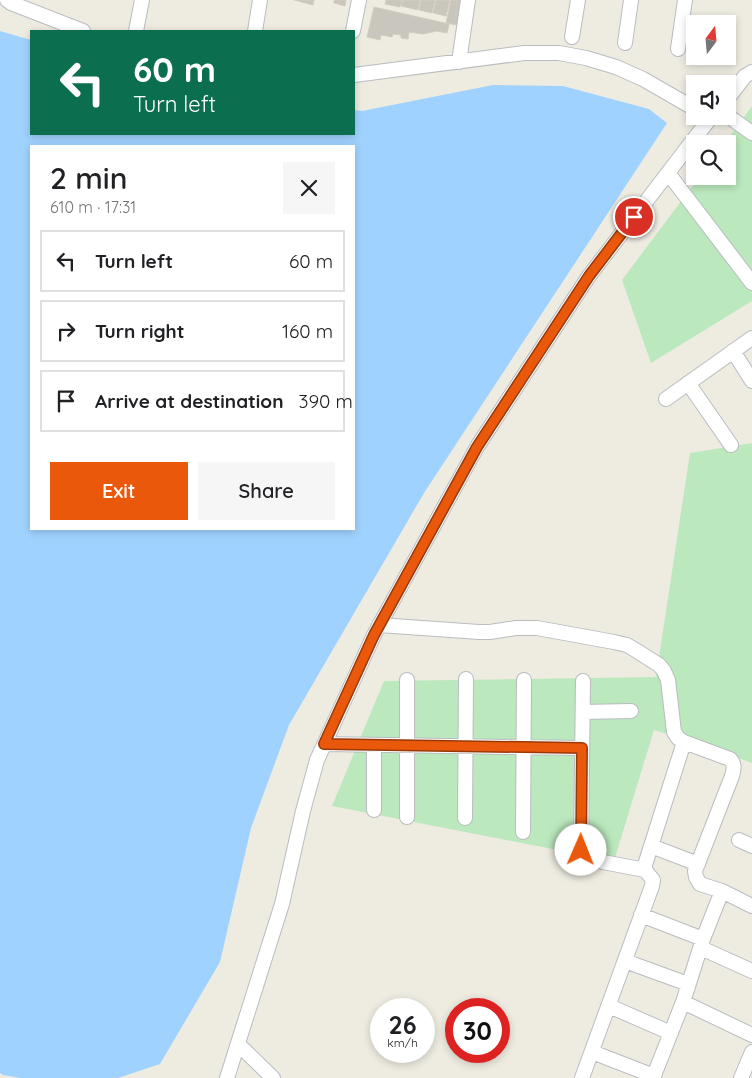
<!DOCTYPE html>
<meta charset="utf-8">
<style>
:root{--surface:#fff;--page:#f6f6f6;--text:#202124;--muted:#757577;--line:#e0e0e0;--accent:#ea580c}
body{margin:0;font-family:Quicksand,sans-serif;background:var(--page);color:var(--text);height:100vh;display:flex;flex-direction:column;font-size:19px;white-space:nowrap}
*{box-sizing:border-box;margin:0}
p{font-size:16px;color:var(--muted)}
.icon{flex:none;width:28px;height:28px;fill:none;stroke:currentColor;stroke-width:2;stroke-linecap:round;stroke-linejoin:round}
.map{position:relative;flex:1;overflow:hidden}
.side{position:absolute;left:30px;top:145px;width:325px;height:385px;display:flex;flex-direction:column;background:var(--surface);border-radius:0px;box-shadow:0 2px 8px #0003}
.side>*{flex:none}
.hud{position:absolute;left:30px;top:30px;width:325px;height:105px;border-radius:0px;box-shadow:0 2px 8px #0003;background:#0b6e4f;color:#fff;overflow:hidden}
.needle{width:32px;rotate:16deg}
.tools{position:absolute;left:686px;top:15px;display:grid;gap:10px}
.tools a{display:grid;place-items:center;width:50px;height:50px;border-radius:0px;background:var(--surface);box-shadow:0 2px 8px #0003;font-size:25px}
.speed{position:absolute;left:370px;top:998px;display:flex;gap:10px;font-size:25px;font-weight:700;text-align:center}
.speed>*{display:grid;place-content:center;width:65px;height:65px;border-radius:50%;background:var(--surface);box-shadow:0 2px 8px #0003;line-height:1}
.speed small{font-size:12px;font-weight:400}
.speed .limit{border:8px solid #d22;background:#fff;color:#111}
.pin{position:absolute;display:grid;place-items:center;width:42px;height:42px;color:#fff;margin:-21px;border:2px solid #fff;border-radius:50%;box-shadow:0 1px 5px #0007}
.me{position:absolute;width:55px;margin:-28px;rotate:1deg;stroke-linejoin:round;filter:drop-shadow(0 0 4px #0008)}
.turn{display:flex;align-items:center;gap:18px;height:105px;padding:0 20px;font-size:22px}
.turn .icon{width:65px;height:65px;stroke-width:2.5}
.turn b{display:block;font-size:35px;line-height:42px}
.round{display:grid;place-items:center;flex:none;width:52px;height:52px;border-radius:0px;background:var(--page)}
.overview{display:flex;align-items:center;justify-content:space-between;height:85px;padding:0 20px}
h1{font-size:30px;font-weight:600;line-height:38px}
.primary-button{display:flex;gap:10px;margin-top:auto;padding:10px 20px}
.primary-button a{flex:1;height:58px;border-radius:0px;background:var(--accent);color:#fff;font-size:20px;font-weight:600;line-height:58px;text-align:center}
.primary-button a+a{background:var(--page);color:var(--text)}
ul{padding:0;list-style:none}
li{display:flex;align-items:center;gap:15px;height:62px;margin:0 10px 8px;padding:0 10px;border:2px solid var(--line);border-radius:0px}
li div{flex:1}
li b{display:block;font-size:19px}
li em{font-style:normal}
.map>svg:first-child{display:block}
.green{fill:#bbe8bd}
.water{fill:#a0d2ff;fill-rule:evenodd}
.building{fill:#c9c6be;stroke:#d3cdbf}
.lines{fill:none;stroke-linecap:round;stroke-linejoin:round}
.minor-casing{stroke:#b9bcc1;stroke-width:16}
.minor{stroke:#fff;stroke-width:14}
.route-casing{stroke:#983908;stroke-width:12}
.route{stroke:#ea580c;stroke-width:9}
</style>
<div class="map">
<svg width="752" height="1078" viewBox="0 0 752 1078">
<rect width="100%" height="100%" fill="#eeece1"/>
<!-- green -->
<path class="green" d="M 752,106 L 752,301 L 651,363 L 622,280 L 700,176 L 728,176 L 728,144 L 724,144 Z
M 752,443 L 752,763 L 694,742 L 654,730 L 614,861 L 332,806 L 384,681 L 656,677 L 690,453 Z"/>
<!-- water -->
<path class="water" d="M 0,31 L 31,40 L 31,134 L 354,134 L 354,110 L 362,111 L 493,85 L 563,86 L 649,109 L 667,123 L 424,493 L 289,725 L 251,828 L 220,962 L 160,1064 L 118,1078 L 20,1078 L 3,1075 L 0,1073 ZM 31,146 L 354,146 L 354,529 L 31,529 Z"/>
<!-- building -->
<path class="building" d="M 294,0 L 314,0 L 313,5 Z
M 334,0 L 346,0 L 345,6 L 334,3 Z
M 386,0 L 402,0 L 400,7 L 385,4 Z
M 403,0 L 420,0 L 418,10 L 401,6 Z
M 421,0 L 435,0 L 432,13 L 419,10 Z
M 436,0 L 450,0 L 446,16 L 433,13 Z
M 451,0 L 469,0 L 463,26 L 446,23 Z
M 374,7 L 449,24 L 447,33 L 437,31 L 423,34 L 409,32 L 408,39 L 401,38 L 401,35 L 393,34 L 392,37 L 381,35 L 380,40 L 367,37 Z"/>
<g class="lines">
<defs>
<path id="minor" d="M 7,0 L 11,3 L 83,31
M 136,31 L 142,0
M 255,31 L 260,0
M 353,31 L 359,0
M 572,37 L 578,0
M 625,43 L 631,0
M 678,49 L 685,0
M 459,62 L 468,0
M 354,75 L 524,53 L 559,53 L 586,58 L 616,67 L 643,79 L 695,109
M 728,98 L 745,76 L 752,72
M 728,116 L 752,133
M 668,173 L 752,283
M 733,351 L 752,381
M 688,383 L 731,445
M 666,399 L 752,338
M 379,625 L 479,632 L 490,632 L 516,628 L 537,628 L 614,642 L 627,645 L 637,651 L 659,665 L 664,671 L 668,680 L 674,732 L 678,738 L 684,742 L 730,759 C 735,764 734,769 732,776 L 695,871 L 696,877 L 700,884 L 722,891 L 752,906
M 407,680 L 407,817
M 583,681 L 581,851 L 603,862 L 645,870
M 583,712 L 631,711
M 324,744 L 582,748
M 374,810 L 374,745
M 465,818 L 466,679
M 523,832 L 524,680
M 739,840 L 752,846
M 651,846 L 698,864
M 641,915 L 703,939
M 701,948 L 752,971
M 625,961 L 688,984
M 683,1002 L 752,1035
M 609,1006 L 671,1033
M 238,1044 L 273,1078
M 592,1052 L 654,1076
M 227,1078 L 282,904 L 303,811 L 317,760 L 374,635 L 477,447 L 589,276 L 687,148 L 712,116
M 582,1078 L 652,886 L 653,880 L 645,870 L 645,865 L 684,742
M 653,1078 L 683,1002 L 703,939 L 722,891
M 741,1078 L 752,1052"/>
</defs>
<!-- minor casing -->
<use href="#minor" class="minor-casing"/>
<!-- minor -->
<use href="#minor" class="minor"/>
</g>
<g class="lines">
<defs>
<path id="route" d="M 581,850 L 582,748 L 324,744 L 374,635 L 477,447 L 589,276 L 634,217"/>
</defs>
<!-- route casing -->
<use href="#route" class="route-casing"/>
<!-- route -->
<use href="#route" class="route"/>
</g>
</svg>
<div class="tools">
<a><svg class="needle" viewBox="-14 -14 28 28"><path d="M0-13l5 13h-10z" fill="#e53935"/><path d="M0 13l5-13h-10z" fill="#757577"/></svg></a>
<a><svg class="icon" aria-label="sound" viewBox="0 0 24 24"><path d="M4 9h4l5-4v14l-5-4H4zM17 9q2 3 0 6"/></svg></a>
<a><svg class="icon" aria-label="search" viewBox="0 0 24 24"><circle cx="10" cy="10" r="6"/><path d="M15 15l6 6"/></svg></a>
</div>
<div class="speed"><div>26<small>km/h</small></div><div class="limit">30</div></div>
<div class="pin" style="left:634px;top:217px;background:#d93025"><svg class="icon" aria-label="arrive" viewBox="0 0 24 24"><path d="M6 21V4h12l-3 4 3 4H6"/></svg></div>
<svg class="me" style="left:581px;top:850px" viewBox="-20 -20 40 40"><circle r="19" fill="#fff"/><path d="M0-13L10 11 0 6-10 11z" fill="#ea580c"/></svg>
<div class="hud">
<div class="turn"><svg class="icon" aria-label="left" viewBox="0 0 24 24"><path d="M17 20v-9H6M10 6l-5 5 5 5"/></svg><div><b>60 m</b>Turn left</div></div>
</div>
<section class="side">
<div class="overview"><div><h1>2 min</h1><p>610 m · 17:31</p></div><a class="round"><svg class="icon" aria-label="close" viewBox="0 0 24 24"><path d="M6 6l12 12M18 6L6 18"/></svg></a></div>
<ul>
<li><svg class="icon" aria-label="left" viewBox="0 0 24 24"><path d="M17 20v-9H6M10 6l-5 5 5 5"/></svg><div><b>Turn left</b></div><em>60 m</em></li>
<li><svg class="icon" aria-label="right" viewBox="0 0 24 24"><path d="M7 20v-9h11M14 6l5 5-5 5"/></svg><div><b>Turn right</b></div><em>160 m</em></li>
<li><svg class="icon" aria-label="arrive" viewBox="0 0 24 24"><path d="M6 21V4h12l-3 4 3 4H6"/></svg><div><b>Arrive at destination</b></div><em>390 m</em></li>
</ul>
<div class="primary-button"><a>Exit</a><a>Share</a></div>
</section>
</div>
